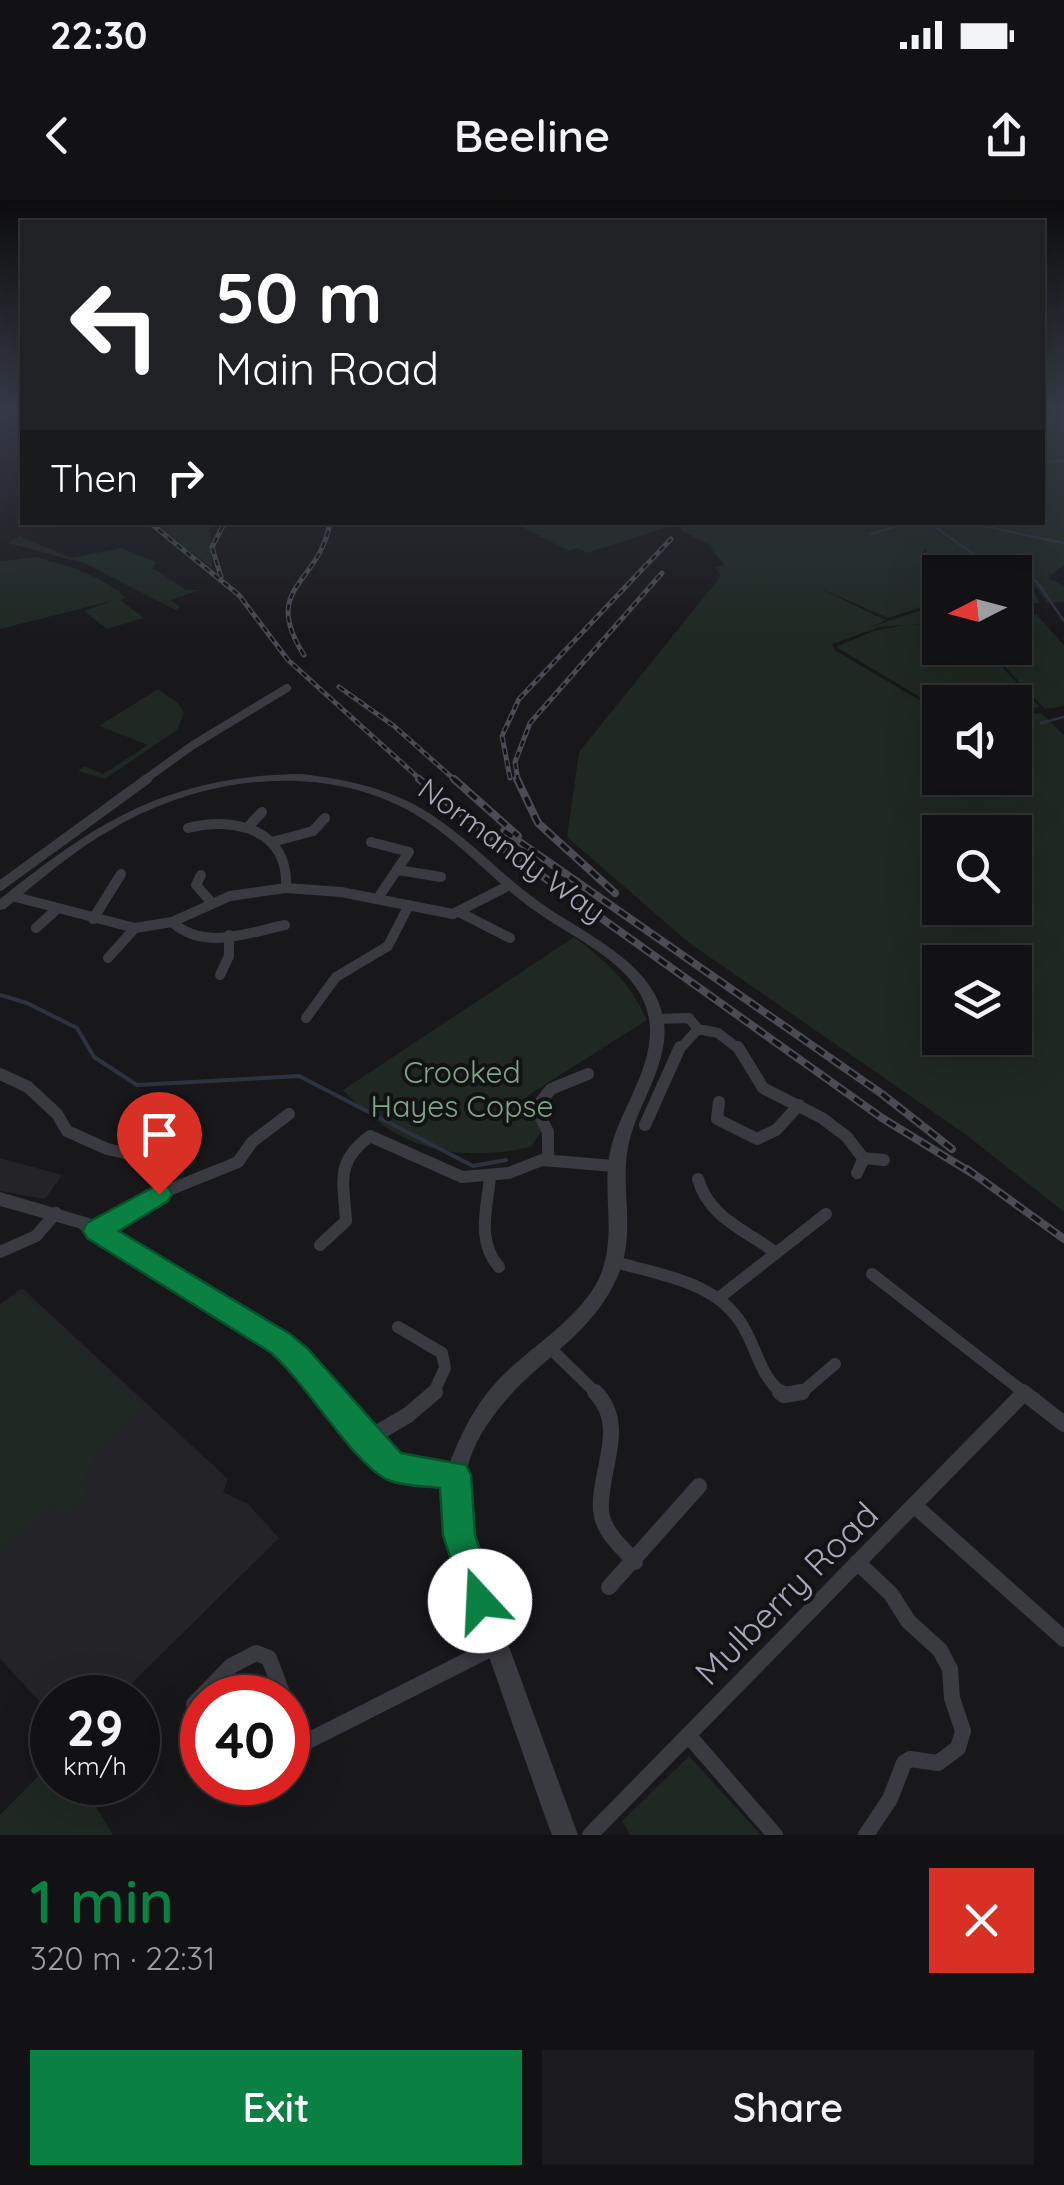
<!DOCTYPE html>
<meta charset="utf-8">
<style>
:root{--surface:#121114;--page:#1b1a1d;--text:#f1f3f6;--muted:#9c9da0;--line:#313134;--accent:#0b8043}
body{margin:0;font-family:Quicksand,sans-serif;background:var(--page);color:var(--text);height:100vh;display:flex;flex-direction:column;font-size:38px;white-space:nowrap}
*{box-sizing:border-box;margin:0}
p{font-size:32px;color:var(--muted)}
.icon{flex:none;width:55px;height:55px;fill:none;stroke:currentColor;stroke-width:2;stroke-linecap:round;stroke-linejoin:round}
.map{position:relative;height:1635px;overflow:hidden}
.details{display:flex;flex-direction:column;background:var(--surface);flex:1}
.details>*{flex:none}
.banner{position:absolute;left:20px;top:20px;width:1025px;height:305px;border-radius:0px;box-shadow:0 10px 40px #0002,0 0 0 2px var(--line);background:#202124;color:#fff;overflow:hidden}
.needle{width:65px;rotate:264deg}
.controls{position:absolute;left:922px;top:355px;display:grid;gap:20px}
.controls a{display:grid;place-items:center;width:110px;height:110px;border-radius:0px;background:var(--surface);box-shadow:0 10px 40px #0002,0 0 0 2px var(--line);font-size:50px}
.speed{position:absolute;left:30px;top:1475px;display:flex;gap:20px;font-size:50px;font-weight:700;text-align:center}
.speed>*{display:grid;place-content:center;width:130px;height:130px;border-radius:50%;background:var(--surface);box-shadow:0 10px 40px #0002,0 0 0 2px var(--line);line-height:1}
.speed small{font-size:25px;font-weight:400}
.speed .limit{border:15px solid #d22;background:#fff;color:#111}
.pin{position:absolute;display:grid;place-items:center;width:85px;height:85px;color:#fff;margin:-102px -42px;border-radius:50% 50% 50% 0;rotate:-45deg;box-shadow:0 0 10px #0007}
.pin .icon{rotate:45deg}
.me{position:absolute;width:110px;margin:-55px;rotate:340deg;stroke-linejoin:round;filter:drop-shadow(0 0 8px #0008)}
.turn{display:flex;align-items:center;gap:35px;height:210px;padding:0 30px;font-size:45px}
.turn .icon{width:130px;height:130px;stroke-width:2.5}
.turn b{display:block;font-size:70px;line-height:85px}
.then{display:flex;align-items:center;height:95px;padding:0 30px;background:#0003;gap:20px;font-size:38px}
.round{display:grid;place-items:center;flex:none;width:105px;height:105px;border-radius:0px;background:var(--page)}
.head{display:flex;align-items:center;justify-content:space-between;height:170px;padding:0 30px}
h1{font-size:60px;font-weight:600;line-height:75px;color:var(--accent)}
.cta{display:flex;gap:20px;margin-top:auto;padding:20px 30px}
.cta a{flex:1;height:115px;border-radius:0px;background:var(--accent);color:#fff;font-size:40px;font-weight:600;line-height:115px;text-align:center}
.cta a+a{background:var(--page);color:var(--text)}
.status{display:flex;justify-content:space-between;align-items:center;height:70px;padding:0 50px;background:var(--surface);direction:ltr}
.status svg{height:28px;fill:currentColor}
header{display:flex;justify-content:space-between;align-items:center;height:130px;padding:0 30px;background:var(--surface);font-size:45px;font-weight:600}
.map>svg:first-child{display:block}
.built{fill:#242327}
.green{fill:#1f2822;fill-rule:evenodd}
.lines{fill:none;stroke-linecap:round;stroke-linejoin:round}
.stream-far1{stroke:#2c333f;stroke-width:2.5}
.stream{stroke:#2c333f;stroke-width:4}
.minor-far3{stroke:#3a3a41;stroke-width:8}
.minor-far2{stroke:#3a3a41;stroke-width:10}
.minor-far1{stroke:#3a3a41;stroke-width:12}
.minor{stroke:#3a3a41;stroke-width:16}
.tertiary{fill:#3a3a41;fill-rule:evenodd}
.rail-far1-casing{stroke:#4b4b54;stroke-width:5}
.rail-casing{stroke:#4b4b54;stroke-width:8}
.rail-far1{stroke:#131215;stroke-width:2.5;stroke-dasharray:6;stroke-linecap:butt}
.rail{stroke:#131215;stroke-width:4;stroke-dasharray:10;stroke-linecap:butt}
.route{fill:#0b8043;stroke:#07532c;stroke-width:2.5}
.labels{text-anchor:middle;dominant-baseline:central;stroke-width:8;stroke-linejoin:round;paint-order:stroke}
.street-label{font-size:30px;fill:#a8aabb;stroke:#131215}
.park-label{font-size:30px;fill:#7ea788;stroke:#131215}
.near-street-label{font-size:35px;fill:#a8aabb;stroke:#131215}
</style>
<div class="status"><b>22:30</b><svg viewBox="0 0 49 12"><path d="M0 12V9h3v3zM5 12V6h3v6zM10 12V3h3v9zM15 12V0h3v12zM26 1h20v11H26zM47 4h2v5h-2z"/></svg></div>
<header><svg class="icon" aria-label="back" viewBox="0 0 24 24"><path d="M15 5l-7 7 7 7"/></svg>Beeline<svg class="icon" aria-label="share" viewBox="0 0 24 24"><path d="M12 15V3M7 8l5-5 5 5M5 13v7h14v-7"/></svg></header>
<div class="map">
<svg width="1064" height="1635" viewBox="0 0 1064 1635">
<rect width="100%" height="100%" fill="#18171a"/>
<!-- built -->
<path class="built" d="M 0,958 L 62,975 L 45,999 L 0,991 Z
M 22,1088 L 228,1279 L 223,1292 L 248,1304 L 279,1338 L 118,1497 L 52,1498 L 52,1515 L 0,1459 L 0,1104 Z"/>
<!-- green -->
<path class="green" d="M 1043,208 L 1064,208 L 1064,365 L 1048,378 L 1064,386 L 1064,402 L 1048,403 L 1032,383 L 1020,377 L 1030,385 L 1040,403 L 1015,404 L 1015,372 L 940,372 L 940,386 L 927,361 L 926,348 L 920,355 L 940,393 L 940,401 L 888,418 L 813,385 L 885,420 L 874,426 L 940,404 L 940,421 L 911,425 L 940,423 L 940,448 L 984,448 L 1040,507 L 1015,512 L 1015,502 L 940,502 L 940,509 L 836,447 L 873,431 L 904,425 L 880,427 L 832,444 L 836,451 L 940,512 L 940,578 L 1015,578 L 1015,514 L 1041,513 L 1064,535 L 1064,1012 L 965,934 L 688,742 L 567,637 L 579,552 L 721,376 L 715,367 L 724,365 L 707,343 L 683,332 L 680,326 L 691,322 L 1042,322 ZM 940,632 L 1015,632 L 1015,708 L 940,708 ZM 940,762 L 1015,762 L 1015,838 L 940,838 Z
M 155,323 L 210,323 L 212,368 Z
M 514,323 L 680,323 L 587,353 L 578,348 L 569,351 Z
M 19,336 L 71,358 L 121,348 L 156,362 L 153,368 L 186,390 L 199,390 L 171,400 L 180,407 L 176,410 L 84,363 L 8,343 Z
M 37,357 C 69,366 101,375 126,398 L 120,400 L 144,418 L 107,429 L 84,411 L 111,401 L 0,429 L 0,361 Z
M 1037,415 L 1064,445 L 1064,506 L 1045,509 L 987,448 L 1015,448 L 1015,416 Z
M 158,489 L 178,503 L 184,513 L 177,530 L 105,579 L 78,571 L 84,566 L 103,574 L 148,545 L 99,526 Z
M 574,737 C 606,761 631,783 647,820 L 527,896 L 542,930 L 531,947 C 452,963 399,950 343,890 Z
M 21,1092 L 141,1207 L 100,1248 L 81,1285 L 86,1297 L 66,1311 L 49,1306 L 0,1350 L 0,1107 Z
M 689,1556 L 761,1635 L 630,1635 L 622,1621 Z
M 52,1562 L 52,1582 L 82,1583 L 113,1635 L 0,1635 L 0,1615 Z"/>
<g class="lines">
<!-- stream-far1 -->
<path class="stream-far1" d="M 1042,263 L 1064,261
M 928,322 L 972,353 L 1037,382 L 1064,421
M 964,322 L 1064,343
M 871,334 L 910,322
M 1041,523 L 1064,517"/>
<!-- stream -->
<path class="stream" d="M 0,795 L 27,803 L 77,828 L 94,857 L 137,885 L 299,876 L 473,966 L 506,960"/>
<!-- minor-far3 -->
<path class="minor-far3" d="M 143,581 L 193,545 L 287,488"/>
<!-- minor-far2 -->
<path class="minor-far2" d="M 248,627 L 262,612
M 188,628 C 236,616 289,630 286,688
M 272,642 L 313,631 L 325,618
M 371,642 L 409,652 L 378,698
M 398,670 L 441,677
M 201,675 L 196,685 L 212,703
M 0,686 L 147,579
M 12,696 L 135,728 L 172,722 L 230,696 L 286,688 L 341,692 L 453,714 L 508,686
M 461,713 L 510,738
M 93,719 L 121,674
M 172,722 C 204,751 247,733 285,725
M 36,728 L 57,709
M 108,758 L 135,728
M 220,775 L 229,756 L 229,735
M 306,818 L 336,777 L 388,746 L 409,705
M 657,819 L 689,818 L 698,829 L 679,850
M 698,829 L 718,833 L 740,850"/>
<!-- minor-far1 -->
<path class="minor-far1" d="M 738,847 L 763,888 L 822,918 L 847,937 L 863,958
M 0,874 L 28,887 L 57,914 L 67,931 L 107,949 L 148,958 L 171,989
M 719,902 L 717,919 L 757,939 L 776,930 L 799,905
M 645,925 L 680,847
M 548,960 L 548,932 L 536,908 L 551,889 L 588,874
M 857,973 L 864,958 L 884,960
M 490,977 C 487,1009 476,1040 499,1067
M 698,979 C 709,1018 746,1030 776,1053
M 96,1031 L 159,994 L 238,962 L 252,942 L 289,914
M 320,1045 L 346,1021 C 344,982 334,963 370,936 L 462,977 L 509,973 L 542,960 L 614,966
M 0,1052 L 36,1036 L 56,1013
M 615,1062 C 661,1075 719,1082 744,1128 C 758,1152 760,1176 783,1194
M 872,1074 L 1026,1194
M 720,1097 L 826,1014
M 398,1127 L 442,1153 L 445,1168 L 433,1194
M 548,1146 L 597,1194
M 794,1194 L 800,1194 L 835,1164"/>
<!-- minor -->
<path class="minor" d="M 595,1192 C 629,1226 598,1270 601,1311 C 603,1332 622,1347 635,1362
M 780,1192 L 784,1195 L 802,1192
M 1023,1192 L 1064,1224
M 367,1239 L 408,1215 L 435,1192
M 915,1306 L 1064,1439
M 857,1362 L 891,1394 L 908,1421 L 940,1450 L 950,1469 L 952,1498 L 963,1531 L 958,1548 L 938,1563 L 910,1559 L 904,1563 L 890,1599 L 866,1635
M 609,1387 L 699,1286
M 194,1504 L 231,1466 L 256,1453 L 269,1458 L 284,1498
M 288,1509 L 298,1546
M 689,1536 L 775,1635
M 288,1551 L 498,1445
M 590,1635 L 1024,1193"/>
<!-- tertiary -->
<path class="tertiary" d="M 303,574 C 349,580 393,589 432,615 C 470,640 501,674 538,701 C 590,739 681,772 662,853 C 655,883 638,909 630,938 C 618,983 637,1030 619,1073 C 602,1115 570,1141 536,1170 C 505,1197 468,1240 465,1283 C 464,1311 471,1338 479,1365 L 578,1635 L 552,1635 L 543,1611 L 457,1365 L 447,1325 L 445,1284 L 405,1281 L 380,1269 L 291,1164 L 273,1149 L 78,1028 L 0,1006 L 0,992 L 89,1018 L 287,1137 L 305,1152 L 394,1255 L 407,1261 L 449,1265 C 462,1231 477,1201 503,1175 C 534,1145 572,1123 595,1086 C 620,1043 601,997 610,952 C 619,911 650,874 650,831 C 650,771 583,744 541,715 C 493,683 456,635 404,608 C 313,562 200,578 114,628 C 74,650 40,680 5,709 L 0,710 L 0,699 C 99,619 172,575 303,574 Z"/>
<defs>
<path id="rail-far1" d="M 149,322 L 239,395 L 288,460 L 422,581
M 221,377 L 212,347 L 225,322
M 304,455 C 260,386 320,385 330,322
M 339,487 L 394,526 L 456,581
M 510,578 L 502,536 L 519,499 L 671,339
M 518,581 L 515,562 L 530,523 L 662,373"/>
<path id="rail" d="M 419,579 L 507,651 L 882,918 L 975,975
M 454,579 L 518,636
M 517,579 L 538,623 L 615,693
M 504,631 L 882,894 L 952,949
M 967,969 L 1064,1039"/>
</defs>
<!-- rail-far1 casing -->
<use href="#rail-far1" class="rail-far1-casing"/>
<!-- rail casing -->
<use href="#rail" class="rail-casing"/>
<!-- rail-far1 -->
<use href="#rail-far1" class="rail-far1"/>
<!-- rail -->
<use href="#rail" class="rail"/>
</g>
<!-- sky -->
<linearGradient id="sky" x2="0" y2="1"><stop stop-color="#0d0d0e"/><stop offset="0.48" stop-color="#373c49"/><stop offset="1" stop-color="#373c49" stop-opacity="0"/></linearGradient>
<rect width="1064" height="437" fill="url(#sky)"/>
<!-- route -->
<path class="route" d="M 159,984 L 168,987 L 172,994 L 168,1001 L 119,1031 L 290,1134 L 308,1149 L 401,1253 L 466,1265 L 471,1275 L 475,1335 L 497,1401 L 492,1413 L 480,1418 L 468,1413 L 443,1335 L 440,1288 C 423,1286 401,1286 386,1279 C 350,1260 307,1183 270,1152 L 87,1038 L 83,1031 L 87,1023 Z"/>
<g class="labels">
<!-- street labels -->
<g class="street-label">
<text transform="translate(512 650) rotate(36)">Normandy Way</text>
</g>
<!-- park labels -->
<g class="park-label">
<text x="462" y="872">Crooked<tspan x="462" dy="34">Hayes Copse</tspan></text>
</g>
<!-- near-street labels -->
<g class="near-street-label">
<text transform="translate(786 1393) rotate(-45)">Mulberry Road</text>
</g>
</g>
</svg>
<div class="controls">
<a><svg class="needle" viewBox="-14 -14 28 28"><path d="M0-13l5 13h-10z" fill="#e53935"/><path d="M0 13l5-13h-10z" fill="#9c9da0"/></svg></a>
<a><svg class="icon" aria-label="sound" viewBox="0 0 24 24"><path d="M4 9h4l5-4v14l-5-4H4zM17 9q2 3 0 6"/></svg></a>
<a><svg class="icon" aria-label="search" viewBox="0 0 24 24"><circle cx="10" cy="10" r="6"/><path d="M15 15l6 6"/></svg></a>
<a><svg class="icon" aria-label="layers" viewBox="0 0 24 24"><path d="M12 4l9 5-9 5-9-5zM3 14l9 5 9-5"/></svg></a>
</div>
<div class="speed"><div>29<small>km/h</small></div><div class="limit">40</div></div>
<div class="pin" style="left:159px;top:994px;background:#d93025"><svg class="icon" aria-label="arrive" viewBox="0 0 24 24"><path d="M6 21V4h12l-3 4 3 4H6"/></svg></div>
<svg class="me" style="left:480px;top:1401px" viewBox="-20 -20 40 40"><circle r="19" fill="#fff"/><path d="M0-13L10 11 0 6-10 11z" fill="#0b8043"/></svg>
<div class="banner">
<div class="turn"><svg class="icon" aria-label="left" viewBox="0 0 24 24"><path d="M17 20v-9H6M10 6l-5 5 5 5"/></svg><div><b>50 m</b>Main Road</div></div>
<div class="then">Then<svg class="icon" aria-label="right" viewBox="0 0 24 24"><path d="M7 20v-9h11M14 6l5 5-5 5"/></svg></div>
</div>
</div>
<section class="details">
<div class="head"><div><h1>1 min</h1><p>320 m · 22:31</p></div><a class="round" style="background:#d93025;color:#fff"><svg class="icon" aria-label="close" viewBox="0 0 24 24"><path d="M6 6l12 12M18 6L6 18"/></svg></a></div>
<div class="cta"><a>Exit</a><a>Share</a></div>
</section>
